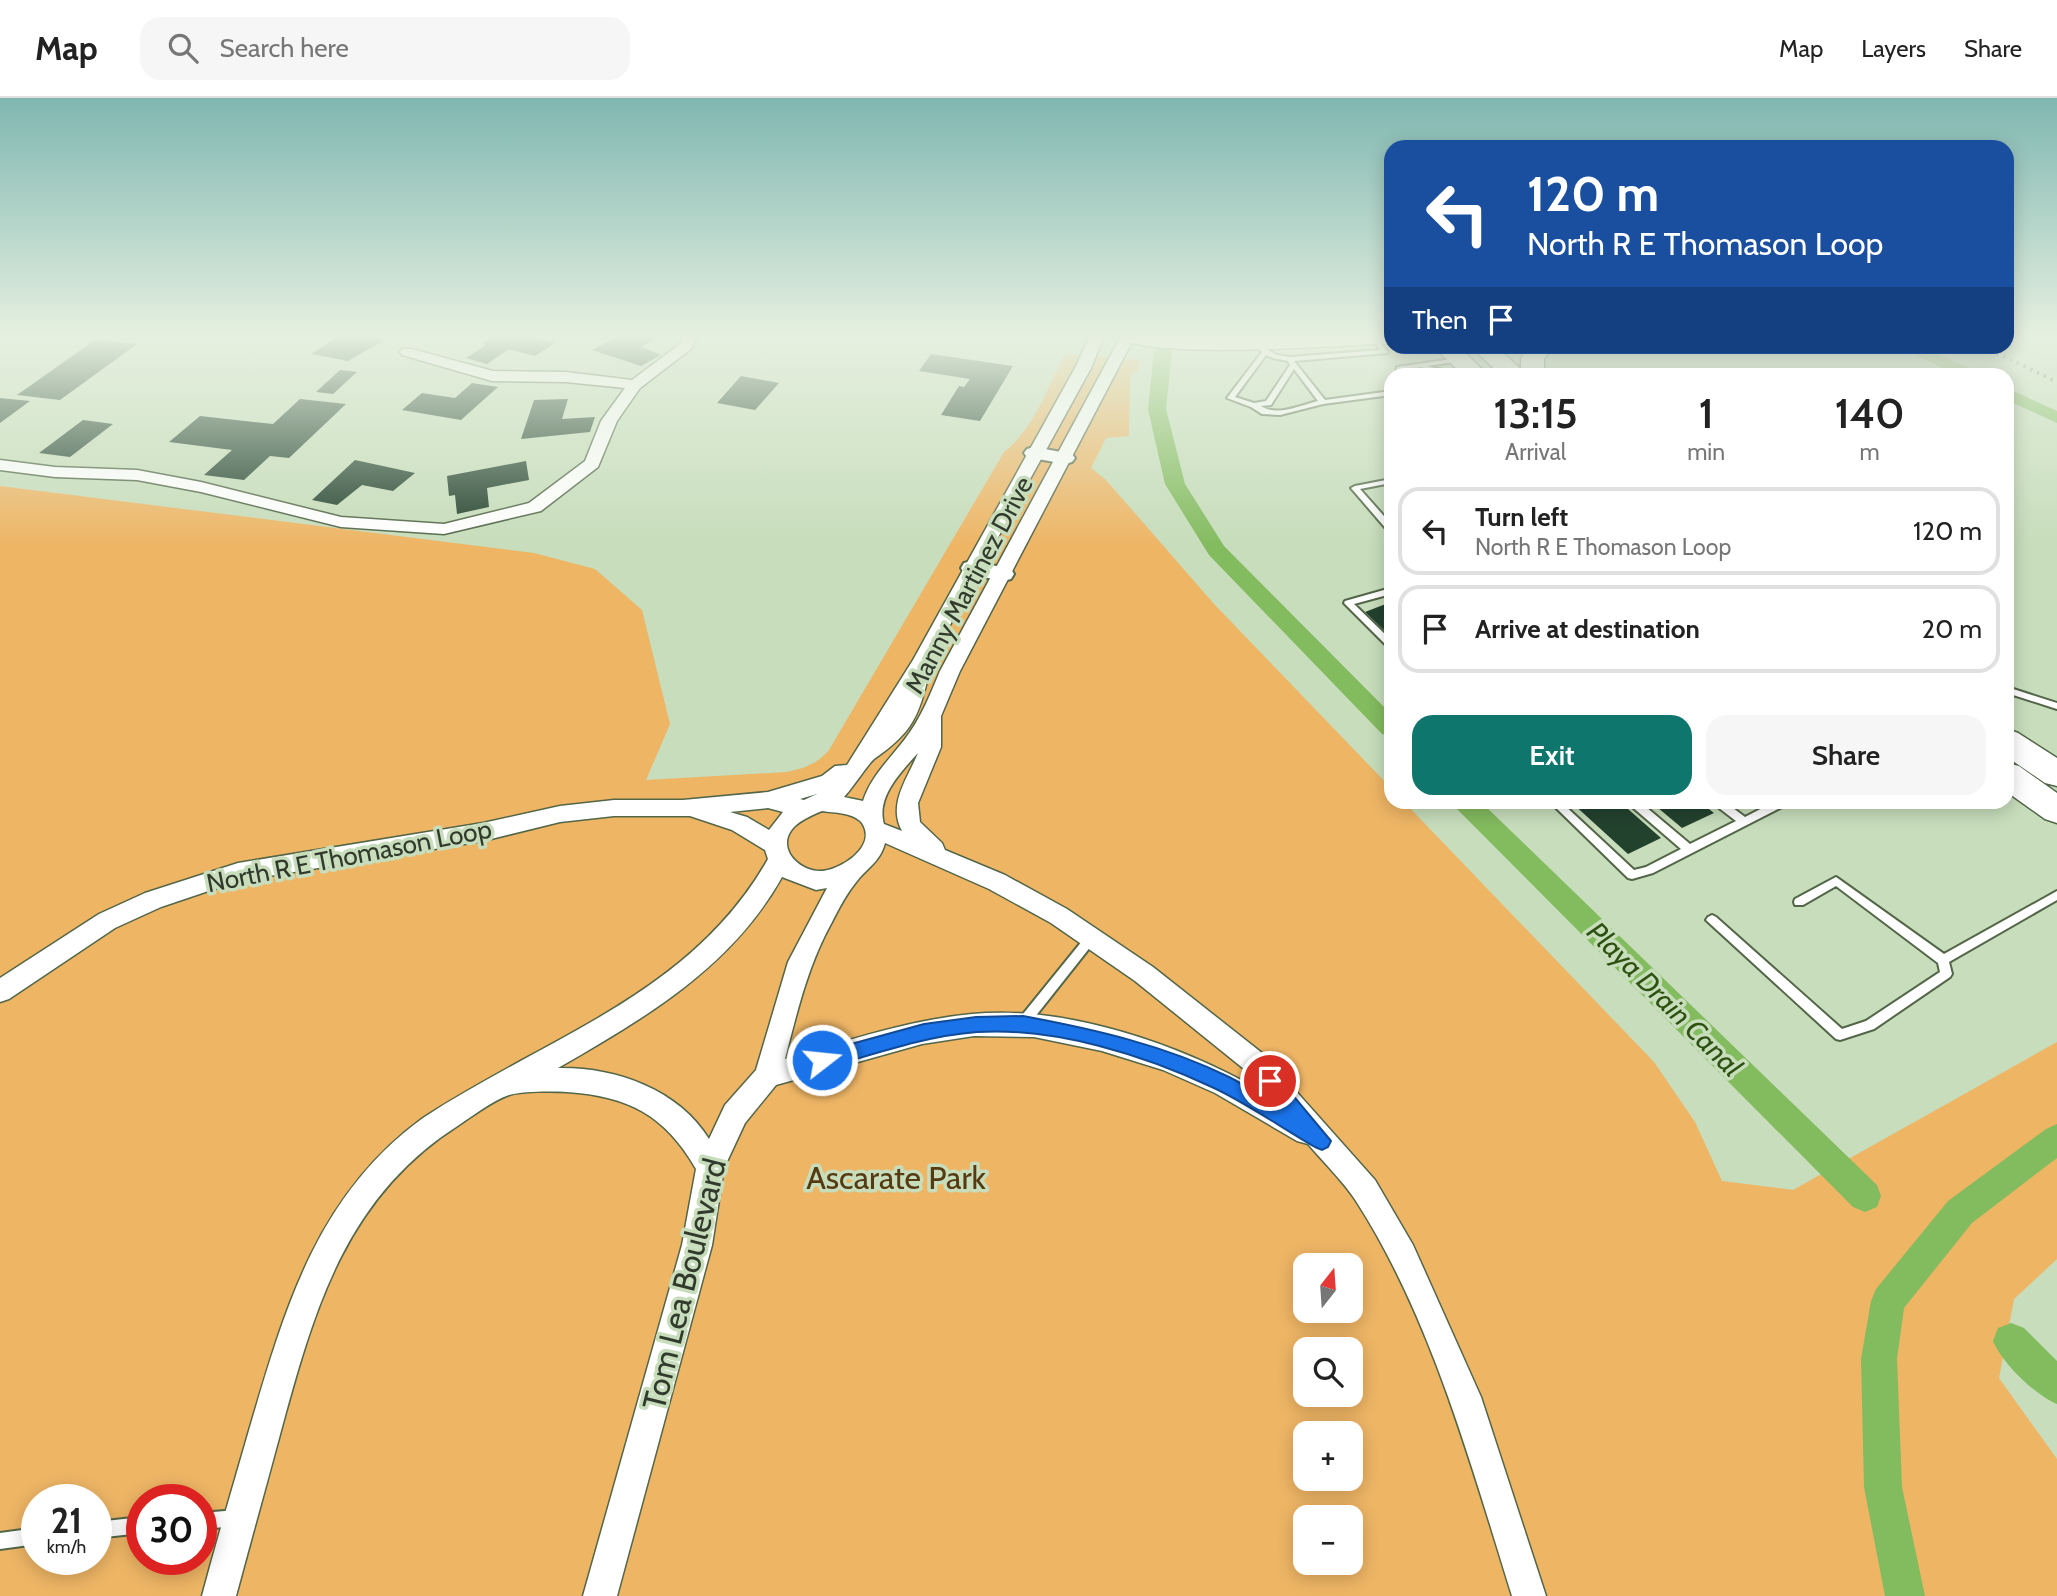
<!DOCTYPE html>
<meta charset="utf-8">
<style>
:root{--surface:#fff;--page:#f6f6f6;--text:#222;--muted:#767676;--line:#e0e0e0;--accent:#0f766e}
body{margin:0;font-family:Cabin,sans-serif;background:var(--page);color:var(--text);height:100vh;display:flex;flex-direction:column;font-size:26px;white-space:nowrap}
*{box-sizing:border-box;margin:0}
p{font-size:23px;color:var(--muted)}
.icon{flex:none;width:38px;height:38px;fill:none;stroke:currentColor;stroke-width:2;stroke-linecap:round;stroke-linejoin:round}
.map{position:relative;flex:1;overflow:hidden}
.drawer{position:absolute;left:1384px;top:270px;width:630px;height:441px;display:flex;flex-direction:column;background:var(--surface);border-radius:21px;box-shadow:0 4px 18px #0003}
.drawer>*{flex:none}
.top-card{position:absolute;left:1384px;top:42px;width:630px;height:214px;border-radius:21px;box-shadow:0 4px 18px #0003;background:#1a4fa0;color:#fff;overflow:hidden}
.needle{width:46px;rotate:17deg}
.fabs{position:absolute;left:1293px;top:1155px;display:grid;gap:14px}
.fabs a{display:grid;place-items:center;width:70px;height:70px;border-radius:14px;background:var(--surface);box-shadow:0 4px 18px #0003;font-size:35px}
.speed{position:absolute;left:21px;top:1386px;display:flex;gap:14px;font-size:35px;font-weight:700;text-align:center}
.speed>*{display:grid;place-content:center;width:91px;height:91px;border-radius:50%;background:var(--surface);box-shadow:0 4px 18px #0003;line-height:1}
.speed small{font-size:18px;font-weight:400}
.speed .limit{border:10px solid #d22;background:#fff;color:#111}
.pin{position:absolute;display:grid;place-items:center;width:60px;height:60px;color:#fff;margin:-30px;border:4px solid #fff;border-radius:50%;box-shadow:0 2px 7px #0007}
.me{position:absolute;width:77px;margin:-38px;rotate:74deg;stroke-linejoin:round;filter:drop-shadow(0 0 5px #0008)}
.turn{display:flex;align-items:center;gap:24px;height:147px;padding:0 28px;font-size:32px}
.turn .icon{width:91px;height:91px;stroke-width:2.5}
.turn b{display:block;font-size:49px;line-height:60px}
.then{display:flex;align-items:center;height:66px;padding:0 28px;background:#0003;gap:14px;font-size:26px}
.eta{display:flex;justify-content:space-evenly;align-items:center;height:119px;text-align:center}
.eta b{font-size:42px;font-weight:600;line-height:49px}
.action{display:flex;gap:14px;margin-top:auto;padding:14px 28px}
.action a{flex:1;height:80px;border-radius:21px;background:var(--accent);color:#fff;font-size:28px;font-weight:600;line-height:80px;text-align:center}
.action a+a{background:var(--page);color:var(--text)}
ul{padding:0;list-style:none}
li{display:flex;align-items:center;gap:21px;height:88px;margin:0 14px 10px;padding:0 14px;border:4px solid var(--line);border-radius:21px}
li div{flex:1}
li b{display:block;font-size:26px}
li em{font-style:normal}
header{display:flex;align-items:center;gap:42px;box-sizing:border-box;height:98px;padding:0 35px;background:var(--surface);border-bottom:2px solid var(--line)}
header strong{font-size:33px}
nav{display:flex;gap:38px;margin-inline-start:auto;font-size:24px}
.search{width:490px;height:63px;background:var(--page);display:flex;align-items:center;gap:18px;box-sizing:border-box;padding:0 24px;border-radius:21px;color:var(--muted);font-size:26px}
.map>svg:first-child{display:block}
.green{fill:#eeb565;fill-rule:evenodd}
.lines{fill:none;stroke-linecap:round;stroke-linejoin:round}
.canal{fill:#83bb5f;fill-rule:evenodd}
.building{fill:#23422e}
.service-casing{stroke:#536648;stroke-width:4}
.minor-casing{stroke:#536648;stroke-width:3}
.tertiary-casing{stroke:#536648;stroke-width:4}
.secondary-casing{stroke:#536648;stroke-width:3}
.primary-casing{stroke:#536648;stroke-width:3}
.service{fill:#fff;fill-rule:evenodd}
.minor{fill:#fff;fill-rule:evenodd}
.tertiary{fill:#fff;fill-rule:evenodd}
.secondary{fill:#fff;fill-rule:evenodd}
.primary{fill:#fff;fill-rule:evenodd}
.rail{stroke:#6f7d67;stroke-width:3.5;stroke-dasharray:2.5 5;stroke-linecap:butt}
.route{fill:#1a73e8;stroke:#114b97;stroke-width:2}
.labels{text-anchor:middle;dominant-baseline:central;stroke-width:7;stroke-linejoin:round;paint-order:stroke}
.street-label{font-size:26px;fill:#313a2c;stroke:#c7ddbb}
.water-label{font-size:28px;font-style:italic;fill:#2d5110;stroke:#c7ddbb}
.near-park-label{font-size:32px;fill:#563b12;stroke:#c7ddbb}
.near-street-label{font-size:32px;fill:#313a2c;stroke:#c7ddbb}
</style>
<header>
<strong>Map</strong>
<div class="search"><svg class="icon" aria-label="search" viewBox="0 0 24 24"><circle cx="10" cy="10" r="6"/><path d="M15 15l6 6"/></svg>Search here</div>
<nav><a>Map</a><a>Layers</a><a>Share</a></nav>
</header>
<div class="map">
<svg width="2057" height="1498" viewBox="0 0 2057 1498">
<rect width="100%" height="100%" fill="#c7ddbb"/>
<!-- green -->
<path class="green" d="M 1065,255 L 1140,262 L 1137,274 L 1133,274 L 1130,281 L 1129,338 L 1106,340 L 1091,370 L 1106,382 L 1214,506 L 1391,690 L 1391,704 L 1404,704 L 1654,964 L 1695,1024 L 1722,1083 L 1793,1092 L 2057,944 L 2057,1161 L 2014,1201 L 1999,1280 L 2057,1361 L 2057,1498 L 0,1498 L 0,388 L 534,455 L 595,471 L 642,512 L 670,626 L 646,682 L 787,674 C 805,670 817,666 829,652 L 1004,354 C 1034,331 1048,289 1065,255 ZM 1306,1167 L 1351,1167 L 1351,1213 L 1306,1213 ZM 1306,1251 L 1351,1251 L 1351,1297 L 1306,1297 ZM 1306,1335 L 1351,1335 L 1351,1381 L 1306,1381 ZM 37,1402 L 96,1402 L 96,1461 L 37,1461 ZM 142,1402 L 201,1402 L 201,1461 L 142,1461 ZM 1306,1419 L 1351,1419 L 1351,1465 L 1306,1465 Z"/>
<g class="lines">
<!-- canal -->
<path class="canal" d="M 1163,248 L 1172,253 L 1166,311 L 1185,386 L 1224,448 L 1391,616 L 1391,638 L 1382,636 L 1209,457 L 1165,386 L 1148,311 L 1154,253 Z
M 1898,248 L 1921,248 L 1973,272 L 1976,276 L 1954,276 Z
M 2007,290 L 2057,313 L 2057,325 L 2007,302 Z
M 1454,704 L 1481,704 L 1877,1087 L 1881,1098 L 1877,1109 L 1865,1114 L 1853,1109 L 1457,711 Z
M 2057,1026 L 2057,1060 L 1972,1125 L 1904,1210 L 1897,1261 L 1902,1389 L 1925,1498 L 1885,1498 L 1864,1389 L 1861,1261 L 1871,1203 L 1876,1191 L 1948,1103 L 2046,1031 Z
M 2011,1225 L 2024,1230 L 2057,1263 L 2057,1306 C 2035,1297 2002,1265 1993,1243 L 1998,1230 Z"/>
</g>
<!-- building -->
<path class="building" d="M 338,238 L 374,238 L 385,242 L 348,263 L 312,256 Z
M 493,238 L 529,238 L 555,245 L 535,258 L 509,251 L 487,266 L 466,260 L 486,247 L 482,246 Z
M 618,238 L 659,238 L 641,249 L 661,257 L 641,268 L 592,252 Z
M 95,242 L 137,246 L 60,302 L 17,297 Z
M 931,256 L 1013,268 L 980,323 L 941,317 L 959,288 L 964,289 L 970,281 L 919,273 Z
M 340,272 L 357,274 L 333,296 L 316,294 Z
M 741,278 L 779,285 L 755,312 L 717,305 Z
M 472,285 L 498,289 L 461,322 L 402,312 L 422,295 L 455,300 Z
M 0,300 L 30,303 L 0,325 Z
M 300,301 L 346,306 L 289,360 L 270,358 L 244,382 L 204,377 L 232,352 L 169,344 L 200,318 L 273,326 Z
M 568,301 L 562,321 L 595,319 L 590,334 L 521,341 L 534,302 Z
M 83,322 L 113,326 L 70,359 L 39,355 Z
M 355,362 L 415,375 L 393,393 L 362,387 L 337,407 L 312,402 Z
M 526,363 L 529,382 L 487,390 L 489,409 L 457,416 L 455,397 L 449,398 L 447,378 Z
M 1391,504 L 1391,539 L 1365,514 Z
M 1571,704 L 1620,704 L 1661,740 L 1628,756 Z
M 1651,704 L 1700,704 L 1714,715 L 1682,730 Z"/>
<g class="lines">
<defs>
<path id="service" d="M 1373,238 L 1376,239 L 1388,254 L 1387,255 L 1294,263 L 1325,302 L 1391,293 L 1391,297 L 1323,306 L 1280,317 L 1262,316 L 1251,309 L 1227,300 L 1262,254 L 1259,251 L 1260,250 L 1264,250 L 1277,257 L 1290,259 L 1380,252 L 1371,240 ZM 1266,257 L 1273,260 L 1288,263 L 1290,267 L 1266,303 L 1254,305 L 1235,299 ZM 1294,271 L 1318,303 C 1301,307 1277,319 1261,308 L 1271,307 Z
M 1459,260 L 1462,262 L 1461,263 L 1427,268 L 1454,275 L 1455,276 L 1445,276 L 1425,272 L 1423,271 L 1422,269 L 1403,272 L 1403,276 L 1396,276 L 1397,269 Z
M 1391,381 L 1391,385 L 1360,391 L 1391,426 L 1391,433 L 1388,433 L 1351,390 L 1355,388 Z
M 1391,490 L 1391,496 L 1354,506 L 1391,542 L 1391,550 L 1388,549 L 1344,505 L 1345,503 Z
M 2007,589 L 2057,605 L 2057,611 L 2007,595 Z
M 1550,704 L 1561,704 L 1634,772 L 1646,769 L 1681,751 L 1630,707 L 1629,704 L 1640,704 L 1690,746 L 1736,723 L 1715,707 L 1714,704 L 1725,704 L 1745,719 L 1774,704 L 1787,704 L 1786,707 L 1653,775 L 1632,781 L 1628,780 Z
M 1836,779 L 1944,856 L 2057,793 L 2057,802 L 1949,864 L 1952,876 L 1950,879 L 1874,931 L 1840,942 L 1836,941 L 1706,822 L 1708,819 L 1712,817 L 1716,819 L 1842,931 L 1866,923 L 1940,874 L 1938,865 L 1836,788 L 1803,807 L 1795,807 L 1794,804 L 1795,801 Z
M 1091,835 L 1095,837 L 1097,840 L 1095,843 L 1027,929 L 1023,930 L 1019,929 L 1017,925 L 1019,921 L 1087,837 Z
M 237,1412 L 242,1415 L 245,1420 L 242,1425 L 237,1428 L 201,1431 L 201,1415 Z
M 142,1419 L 142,1435 L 96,1440 L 96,1424 Z
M 37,1430 L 37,1446 L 0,1451 L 0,1435 Z"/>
<path id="minor" d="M 684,238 L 698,238 L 691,251 L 640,290 L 617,323 L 598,369 L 541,413 L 444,436 L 341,429 L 201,394 L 137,382 L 55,379 L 0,372 L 0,362 L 55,369 L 137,372 L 201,384 L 341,419 L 444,426 L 529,405 L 585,363 L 601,323 L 625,290 L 566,284 L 492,283 L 402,257 L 400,254 L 402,251 L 412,251 L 493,273 L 566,274 L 632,282 L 680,246 Z
M 1090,238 L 1104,238 L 1091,270 L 922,578 L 927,583 C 918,623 907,638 874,661 C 868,666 852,691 844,699 L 863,703 C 871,678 890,661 905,641 C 921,620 930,597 940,573 L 1121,238 L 1135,238 L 960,573 L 941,618 L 941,649 L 918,705 L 920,724 L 942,745 L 945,752 L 1005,777 L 1067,811 L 1153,869 L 1262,955 L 1375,1082 L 1413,1147 L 1481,1299 L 1546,1498 L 1512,1498 C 1471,1367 1431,1219 1356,1103 C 1343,1083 1324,1065 1308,1046 L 1297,1043 L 1215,995 L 1163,972 L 1102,953 L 1034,939 L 974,938 L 922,946 L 776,987 L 745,1025 L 724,1070 L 712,1147 L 617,1498 L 583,1498 L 682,1147 L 696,1071 C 665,1017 628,998 567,994 C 552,993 522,993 509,997 C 492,1003 474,1017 459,1027 C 347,1098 315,1208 282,1329 C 267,1385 251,1442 236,1498 L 202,1498 C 217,1441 234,1385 250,1329 C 285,1210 317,1097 423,1020 C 546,939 691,897 768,761 L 765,752 L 732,732 L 690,718 L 614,718 L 560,724 L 483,743 L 238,783 L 161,809 L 115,830 L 9,901 L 0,904 L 0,880 L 99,816 L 145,795 L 238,765 L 483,725 L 560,708 L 614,702 L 683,702 L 768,694 L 822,678 L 835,668 L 847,667 L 913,562 L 1075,270 ZM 918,655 C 908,680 887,706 902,733 L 884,726 C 876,699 901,674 918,655 ZM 817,696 L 804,702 L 800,701 ZM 768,710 L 783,714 L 769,732 L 747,719 L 730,714 ZM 822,713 C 834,715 853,714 862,725 C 878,749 839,773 820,773 C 798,773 775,749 794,729 C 801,722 812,717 822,713 ZM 885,745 L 989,791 L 1051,825 L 1135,883 L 1244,971 L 1263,994 C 1181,947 1068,907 972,916 C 908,922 847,943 785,961 C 797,914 808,867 832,824 C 839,810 847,795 857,783 C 867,770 880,764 885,745 ZM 782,779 L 816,792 L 827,790 L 788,864 L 756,972 L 725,1007 L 709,1041 C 678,991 615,969 558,970 C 645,920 732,869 782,779 Z"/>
<path id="tertiary" d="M 1034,349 L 1072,356 L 1075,360 L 1072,364 L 1065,366 L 1027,359 L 1024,355 L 1027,351 Z
M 972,463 L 1011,471 L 1014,476 L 1011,481 L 1003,483 L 964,475 L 961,470 L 964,465 Z"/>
<path id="secondary" d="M 1120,238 L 1391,238 L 1391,245 C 1351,247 1139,263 1120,238 Z"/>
<path id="primary" d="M 1433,248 L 1458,248 L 1487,276 L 1462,276 Z
M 1470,248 L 1495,248 L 1521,271 L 1521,260 L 1530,248 L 1554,248 L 1544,261 L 1544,276 L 1500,276 Z
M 2007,631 L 2018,635 L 2057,660 L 2057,688 L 2045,685 L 2007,659 Z
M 2007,665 L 2019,668 L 2057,695 L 2057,725 L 2045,721 L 2007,694 Z"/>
</defs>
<!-- service casing -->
<use href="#service" class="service-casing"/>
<!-- minor casing -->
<use href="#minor" class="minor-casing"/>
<!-- tertiary casing -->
<use href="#tertiary" class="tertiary-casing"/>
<!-- secondary casing -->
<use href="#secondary" class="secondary-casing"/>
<!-- primary casing -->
<use href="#primary" class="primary-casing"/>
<!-- service -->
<use href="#service" class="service"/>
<!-- minor -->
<use href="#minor" class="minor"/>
<!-- tertiary -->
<use href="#tertiary" class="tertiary"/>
<!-- secondary -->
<use href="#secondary" class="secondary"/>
<!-- primary -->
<use href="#primary" class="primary"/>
<!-- rail -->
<path class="rail" d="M 1983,248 L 2057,284"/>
</g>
<!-- sky -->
<linearGradient id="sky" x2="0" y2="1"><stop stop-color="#7fb7b1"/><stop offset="0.53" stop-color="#e6f0e0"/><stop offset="1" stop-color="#e6f0e0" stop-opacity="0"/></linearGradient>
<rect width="2057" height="448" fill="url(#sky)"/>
<!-- route -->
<path class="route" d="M 1023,918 C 1093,931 1164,947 1229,979 C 1247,988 1263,999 1280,1009 L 1261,983 L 1263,977 L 1270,974 L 1276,977 L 1331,1043 L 1328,1049 L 1322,1052 L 1315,1049 C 1282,1030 1248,1006 1214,990 C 1144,957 1055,929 977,934 C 924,938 872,957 822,971 L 815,968 L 812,962 L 815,957 L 822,954 L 924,926 L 976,919 Z"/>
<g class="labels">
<!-- street labels -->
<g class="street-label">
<text transform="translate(969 487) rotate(-62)">Manny Martinez Drive</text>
<text transform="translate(349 758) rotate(-11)">North R E Thomason Loop</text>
</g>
<!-- water labels -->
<g class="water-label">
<text transform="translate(1665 901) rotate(45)">Playa Drain Canal</text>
</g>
<!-- near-park labels -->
<g class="near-park-label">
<text x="896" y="1079">Ascarate Park</text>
</g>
<!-- near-street labels -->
<g class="near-street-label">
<text transform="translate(684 1186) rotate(-76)">Tom Lea Boulevard</text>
</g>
</g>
</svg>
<div class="fabs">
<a><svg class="needle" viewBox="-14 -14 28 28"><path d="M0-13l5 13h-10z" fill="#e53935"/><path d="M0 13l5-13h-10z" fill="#767676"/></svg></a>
<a><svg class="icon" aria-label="search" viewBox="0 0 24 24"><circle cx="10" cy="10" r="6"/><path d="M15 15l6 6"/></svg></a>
<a>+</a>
<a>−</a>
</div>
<div class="speed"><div>21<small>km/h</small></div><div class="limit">30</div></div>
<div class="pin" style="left:1270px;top:983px;background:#d93025"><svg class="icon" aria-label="arrive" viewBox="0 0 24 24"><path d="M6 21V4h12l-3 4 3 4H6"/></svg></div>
<svg class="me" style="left:822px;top:962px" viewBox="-20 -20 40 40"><circle r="17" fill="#1a73e8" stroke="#fff" stroke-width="3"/><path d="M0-11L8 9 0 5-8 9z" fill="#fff"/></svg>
<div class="top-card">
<div class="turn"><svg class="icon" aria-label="left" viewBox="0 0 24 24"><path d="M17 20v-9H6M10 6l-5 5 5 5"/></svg><div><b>120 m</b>North R E Thomason Loop</div></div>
<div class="then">Then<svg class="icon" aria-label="arrive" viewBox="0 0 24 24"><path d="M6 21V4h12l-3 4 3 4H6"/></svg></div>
</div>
<section class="drawer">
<div class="eta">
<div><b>13:15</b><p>Arrival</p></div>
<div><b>1</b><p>min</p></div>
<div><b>140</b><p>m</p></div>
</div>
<ul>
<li><svg class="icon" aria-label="left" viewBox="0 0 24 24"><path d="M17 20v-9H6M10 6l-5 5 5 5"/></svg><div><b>Turn left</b><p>North R E Thomason Loop</p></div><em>120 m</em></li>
<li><svg class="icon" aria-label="arrive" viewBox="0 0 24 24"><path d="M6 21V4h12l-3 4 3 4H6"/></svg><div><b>Arrive at destination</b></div><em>20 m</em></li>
</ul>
<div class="action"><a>Exit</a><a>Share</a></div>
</section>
</div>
